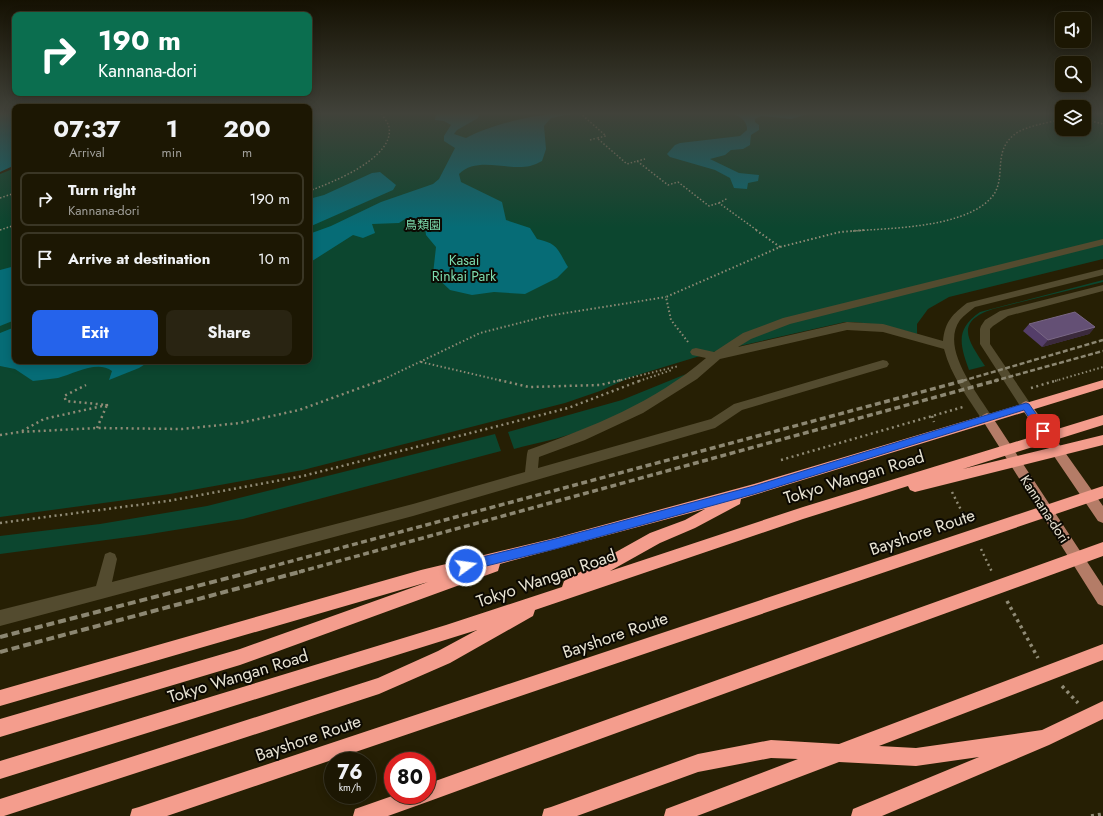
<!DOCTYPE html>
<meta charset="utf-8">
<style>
:root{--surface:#1c1703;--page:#292412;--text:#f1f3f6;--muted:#a09f9a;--line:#3a3625;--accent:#2563eb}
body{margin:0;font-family:Jost,"Noto Sans JP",sans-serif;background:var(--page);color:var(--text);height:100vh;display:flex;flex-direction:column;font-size:15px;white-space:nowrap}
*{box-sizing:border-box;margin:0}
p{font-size:13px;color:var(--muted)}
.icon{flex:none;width:22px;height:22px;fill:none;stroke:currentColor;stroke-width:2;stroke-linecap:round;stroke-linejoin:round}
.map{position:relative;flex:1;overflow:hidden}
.side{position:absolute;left:12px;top:104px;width:300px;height:260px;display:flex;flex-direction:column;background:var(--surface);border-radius:8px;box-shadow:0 2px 10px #0003,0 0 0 1px var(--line)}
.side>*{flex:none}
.guide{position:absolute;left:12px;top:12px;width:300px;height:84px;border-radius:8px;box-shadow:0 2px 10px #0003,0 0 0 1px var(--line);background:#0b6e4f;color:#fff;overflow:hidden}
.controls{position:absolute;left:1055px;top:12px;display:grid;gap:8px}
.controls a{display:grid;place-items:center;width:36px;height:36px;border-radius:8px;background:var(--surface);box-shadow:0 2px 10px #0003,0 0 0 1px var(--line);font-size:20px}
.speed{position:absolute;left:324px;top:752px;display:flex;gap:8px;font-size:20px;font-weight:700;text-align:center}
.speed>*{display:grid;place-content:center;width:52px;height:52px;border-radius:50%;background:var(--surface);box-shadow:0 2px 10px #0003,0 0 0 1px var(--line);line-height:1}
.speed small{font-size:10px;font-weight:400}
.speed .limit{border:6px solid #d22;background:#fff;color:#111}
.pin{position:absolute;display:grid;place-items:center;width:34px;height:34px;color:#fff;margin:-17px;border-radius:8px;box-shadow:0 2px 6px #0006}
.me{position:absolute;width:44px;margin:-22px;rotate:76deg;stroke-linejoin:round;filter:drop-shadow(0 0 3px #0008)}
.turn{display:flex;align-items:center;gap:14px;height:84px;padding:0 20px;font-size:18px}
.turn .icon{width:52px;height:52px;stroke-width:2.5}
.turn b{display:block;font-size:28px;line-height:34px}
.eta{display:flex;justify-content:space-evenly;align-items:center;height:68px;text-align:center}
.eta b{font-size:24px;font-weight:700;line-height:28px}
.action{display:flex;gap:8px;margin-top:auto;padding:8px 20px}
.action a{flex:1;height:46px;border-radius:8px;background:var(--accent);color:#fff;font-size:16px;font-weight:700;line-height:46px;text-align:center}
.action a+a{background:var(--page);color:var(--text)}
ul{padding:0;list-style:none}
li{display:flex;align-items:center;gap:12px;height:54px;margin:0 8px 6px;padding:0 12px;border:2px solid var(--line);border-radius:8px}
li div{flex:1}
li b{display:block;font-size:15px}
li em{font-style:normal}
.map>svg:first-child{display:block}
.green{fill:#0c462f}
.water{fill:#066c76}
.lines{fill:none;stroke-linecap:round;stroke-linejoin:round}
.path-far3{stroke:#908b76;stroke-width:1.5;stroke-dasharray:1.5 2;stroke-linecap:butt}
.path-far2{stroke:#908b76;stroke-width:2;stroke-dasharray:1.5 2.5;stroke-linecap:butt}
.path-far1{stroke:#908b76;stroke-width:2.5;stroke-dasharray:2 3.5;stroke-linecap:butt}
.path{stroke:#908b76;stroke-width:3.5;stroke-dasharray:3 4;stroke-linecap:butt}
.minor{fill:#534b2f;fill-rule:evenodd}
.major{fill:#b47c67;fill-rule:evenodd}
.highway{fill:#f49d8d;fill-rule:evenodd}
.rail-far2{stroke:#8c8772;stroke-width:2.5;stroke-dasharray:5 2.5;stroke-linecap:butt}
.rail-far1{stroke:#8c8772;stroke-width:3.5;stroke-dasharray:6 3.5;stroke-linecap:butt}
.rail{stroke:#8c8772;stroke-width:4;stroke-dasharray:8 4;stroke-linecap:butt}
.wall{fill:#543e69}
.shaded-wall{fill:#3b2a3c}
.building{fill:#645075;stroke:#796784}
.route{fill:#2563eb;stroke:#184099}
.labels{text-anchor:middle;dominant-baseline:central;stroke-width:4;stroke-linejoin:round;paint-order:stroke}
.far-park-label{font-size:12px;fill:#7ddbae;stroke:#0c0902}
.park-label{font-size:14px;fill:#7ddbae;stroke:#0c0902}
.street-label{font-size:14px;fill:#e8e4d4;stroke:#0c0902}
.near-street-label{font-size:17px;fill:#e8e4d4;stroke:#0c0902}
</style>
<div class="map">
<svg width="1103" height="816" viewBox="0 0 1103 816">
<rect width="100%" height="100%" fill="#261f04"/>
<!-- green -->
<path class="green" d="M 309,113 L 1062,113 L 1062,129 L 1084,129 L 1084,113 L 1103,113 L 1103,259 L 949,297 L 928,309 L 917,324 L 917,334 C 893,327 870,322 845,322 L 713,352 L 631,377 L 600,391 L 565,403 L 303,470 L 170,494 L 0,517 L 0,174 L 15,168 L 15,361 L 309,361 Z
M 1103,280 L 1103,282 L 993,309 C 954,322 968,340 985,366 L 969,370 C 960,345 955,329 980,312 Z
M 686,374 C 654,399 619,418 580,431 C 559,439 536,443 514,449 L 508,432 L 622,400 Z
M 495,434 L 501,451 L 243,519 L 144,535 L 0,554 L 0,536 L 100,524 L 207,506 Z"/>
<!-- water -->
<path class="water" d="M 0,113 L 15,113 L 15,165 L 0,172 Z
M 436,113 L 470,113 L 479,115 L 478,118 L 457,130 L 454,134 L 466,138 C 491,124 540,113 569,113 L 571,114 L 551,118 L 544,126 L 546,149 L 542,161 C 538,163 534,165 530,166 C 508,171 477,156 459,174 L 461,182 L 502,202 L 506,220 L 530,228 L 537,239 C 559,244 557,249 568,267 L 557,278 L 525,294 L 494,292 L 472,295 L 450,290 L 433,274 L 436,247 L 426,235 L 425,227 L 414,221 L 405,219 L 399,223 L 372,224 L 375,233 L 363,238 L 353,235 L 309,263 L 309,234 L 331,226 L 381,202 L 433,184 L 439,179 L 455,148 L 444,141 L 444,136 L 451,125 L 444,121 L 435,120 Z
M 728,113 L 811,113 L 791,119 L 761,116 L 755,119 L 755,122 L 759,125 L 759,130 L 751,135 L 750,145 L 743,149 L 731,150 L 725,155 L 710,159 L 739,173 L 759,175 L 758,181 L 748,183 L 747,189 L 734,188 L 730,178 L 715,170 L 670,157 L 667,154 L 675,145 L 680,143 L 740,136 L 747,130 C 748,120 737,114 728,113 Z
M 380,172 L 396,185 L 393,190 L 309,227 L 309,199 L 324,195 L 372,173 Z
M 15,266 L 15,320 L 0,326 L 0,270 Z
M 15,327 L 15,361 L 150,361 L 139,368 L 109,380 L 112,371 C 97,360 74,374 58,378 C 50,379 42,380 33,381 L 15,369 L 0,366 L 0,333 Z"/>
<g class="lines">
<!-- path-far3 -->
<path class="path-far3" d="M 580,113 L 606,136 L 597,138 L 627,164 L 637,161 L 668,185 L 678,182 L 709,206 L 719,203 L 758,231
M 1084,119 L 1103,124
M 590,140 L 597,138
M 637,161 L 645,159
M 309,191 C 331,183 395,158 389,127 C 388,122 383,117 381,113
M 0,198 L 15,193
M 719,203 L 728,198
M 0,230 L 15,225
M 853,231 C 891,228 958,228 988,201 C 1011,181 988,151 1018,132 C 1031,125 1048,123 1062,119"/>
<!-- path-far2 -->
<path class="path-far2" d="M 756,230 L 780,247
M 688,342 L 671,320 L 666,297 L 780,247 L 840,232 L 865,230
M 421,362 L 503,381
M 380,381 L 480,333 L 547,316 L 666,297
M 617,381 L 679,366
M 639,381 L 672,370
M 1055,381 L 1103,367"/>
<!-- path-far1 -->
<path class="path-far1" d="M 499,380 L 529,387 L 600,385 L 621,380
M 1031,388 L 1058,380
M 932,416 L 934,422
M 97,428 L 107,405
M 22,431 L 44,419 L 107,405 L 66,401 L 64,396 L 86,385
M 0,435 L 20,432 L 97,428 L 182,429 L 240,423 L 299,410 L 382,380
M 781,460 L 963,407
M 952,492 L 967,522
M 0,523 L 168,501 L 303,476 L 568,408 L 642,380
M 981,549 L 992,572"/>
<!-- path -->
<path class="path" d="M 1007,601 L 1038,658
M 1062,686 L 1078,703
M 1091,816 L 1103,814"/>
<!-- minor -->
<path class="minor" d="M 1103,239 L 1103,245 L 790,324 L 751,339 L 738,347 L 847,322 L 883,324 L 943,341 C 945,321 953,314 967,303 L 1103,269 L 1103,275 L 975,307 C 970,311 964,315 960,320 C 940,348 976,391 991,415 L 993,418 L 991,421 L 987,423 L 983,421 C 968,398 951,376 944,349 L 883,332 L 847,330 L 720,359 L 697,379 L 643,413 L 585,440 L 539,457 L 538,468 L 711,419 L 734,404 L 883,360 L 887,361 L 889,364 L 887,367 L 742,410 L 715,428 L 413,516 L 0,626 L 0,610 L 96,586 L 105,554 L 110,552 L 115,554 L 117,559 L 112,582 L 413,504 L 525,472 L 527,454 L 528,450 C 592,427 655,402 706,358 L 692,355 L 690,352 L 692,349 L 696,348 L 714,352 L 743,333 L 783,318 Z
M 1103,285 L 1103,291 L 1008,316 L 993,326 L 990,329 L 990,344 L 1032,406 L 1030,409 L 1026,411 L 1022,409 L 980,344 L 980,329 L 981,326 L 985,320 L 1000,311 Z"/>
<!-- major -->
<path class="major" d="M 1026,401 L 1030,403 L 1103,506 L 1103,523 L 1098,521 L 1022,409 L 1020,406 L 1022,403 Z
M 987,413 L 991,415 L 1103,586 L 1103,606 L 1098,604 L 983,421 L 981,418 L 983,415 Z"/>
<!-- highway -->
<path class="highway" d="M 1103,380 L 1103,388 L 741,499 L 740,504 L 695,528 L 660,543 L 610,571 L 803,507 L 1103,415 L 1103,425 L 963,469 L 1103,435 L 1103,445 L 915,492 L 910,490 L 908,486 L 803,519 L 535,610 L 533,616 L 450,663 L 379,694 L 4,816 L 0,816 L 0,799 L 378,678 L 438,651 L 477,630 L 0,779 L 0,761 L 446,625 L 562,587 L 564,581 L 650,533 L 685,520 L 705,509 L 500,564 L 498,571 L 240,665 L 0,737 L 0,719 L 240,649 L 428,582 L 0,706 L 0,690 L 421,570 L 555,538 L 754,484 Z
M 1103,486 L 1103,498 L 167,816 L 130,816 L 132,809 L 139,807 Z
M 1103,542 L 1103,556 L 427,802 L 388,816 L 353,816 L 355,809 L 395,795 L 427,795 L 427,784 Z
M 1103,644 L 1103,660 L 879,746 L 916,748 L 1042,730 L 1103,701 L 1103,719 L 1049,745 L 882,816 L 851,816 L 853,809 L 979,757 L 916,766 L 839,762 L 697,816 L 664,816 L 666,809 L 798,759 L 771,758 L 698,772 L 577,816 L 542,816 L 544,809 L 551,807 L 698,754 L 771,740 L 839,744 Z"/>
<!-- rail-far2 -->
<path class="rail-far2" d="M 962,381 L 1103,340
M 994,381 L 1103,351"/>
<!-- rail-far1 -->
<path class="rail-far1" d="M 251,572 L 966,380
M 299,572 L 998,380"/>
<!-- rail -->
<path class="rail" d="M 0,637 L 255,571
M 0,652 L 303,571"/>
</g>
<!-- wall -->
<path class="wall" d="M 1029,324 L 1095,327 L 1089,334 L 1042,347 L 1023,331 Z"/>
<!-- shaded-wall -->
<path class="shaded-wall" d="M 1095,327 L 1089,334 L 1042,347 L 1048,340 Z"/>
<!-- building -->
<path class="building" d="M 1075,312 L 1095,327 L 1048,340 L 1029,324 Z"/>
<!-- sky -->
<linearGradient id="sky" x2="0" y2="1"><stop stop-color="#151102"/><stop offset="0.5" stop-color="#41423a"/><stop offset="1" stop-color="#41423a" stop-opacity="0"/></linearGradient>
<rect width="1103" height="227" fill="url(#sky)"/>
<!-- route -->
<path class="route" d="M 1026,403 L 1029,404 L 1046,428 L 1047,431 L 1046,433 L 1039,433 L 1024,410 L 754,494 L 555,549 L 466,571 L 462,570 L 460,566 L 462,562 L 466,561 L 555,539 L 754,486 Z"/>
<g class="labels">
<!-- far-park labels -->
<g class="far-park-label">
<text x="423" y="225">鳥類園</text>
</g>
<!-- park labels -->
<g class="park-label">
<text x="464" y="260">Kasai<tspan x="464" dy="16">Rinkai Park</tspan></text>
</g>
<!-- street labels -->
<g class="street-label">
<text transform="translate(1045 509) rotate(57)">Kannana-dori</text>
</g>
<!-- near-street labels -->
<g class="near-street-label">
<text transform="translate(854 477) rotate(-17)">Tokyo Wangan Road</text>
<text transform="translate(922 532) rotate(-19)">Bayshore Route</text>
<text transform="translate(546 578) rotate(-19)">Tokyo Wangan Road</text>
<text transform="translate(615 635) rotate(-19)">Bayshore Route</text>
<text transform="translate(238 676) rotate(-17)">Tokyo Wangan Road</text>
<text transform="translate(308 738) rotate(-19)">Bayshore Route</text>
</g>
</g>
</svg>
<div class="controls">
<a><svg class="icon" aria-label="sound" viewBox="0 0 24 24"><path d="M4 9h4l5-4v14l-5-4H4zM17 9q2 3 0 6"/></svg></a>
<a><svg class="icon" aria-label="search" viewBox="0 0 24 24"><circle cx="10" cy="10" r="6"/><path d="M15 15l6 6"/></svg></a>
<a><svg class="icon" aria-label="layers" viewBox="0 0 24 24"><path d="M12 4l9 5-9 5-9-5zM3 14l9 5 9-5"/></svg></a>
</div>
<div class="speed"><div>76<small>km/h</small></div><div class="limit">80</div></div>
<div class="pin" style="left:1043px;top:431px;background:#d93025"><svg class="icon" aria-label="arrive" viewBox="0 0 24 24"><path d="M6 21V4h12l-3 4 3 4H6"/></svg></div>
<svg class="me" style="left:466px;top:566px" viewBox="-20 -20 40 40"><circle r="17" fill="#2563eb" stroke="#fff" stroke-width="3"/><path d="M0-11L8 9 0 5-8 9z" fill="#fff"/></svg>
<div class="guide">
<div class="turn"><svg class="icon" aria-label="right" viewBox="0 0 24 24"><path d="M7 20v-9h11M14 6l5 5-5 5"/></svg><div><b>190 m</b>Kannana-dori</div></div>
</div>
<section class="side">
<div class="eta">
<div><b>07:37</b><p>Arrival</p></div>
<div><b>1</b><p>min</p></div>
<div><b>200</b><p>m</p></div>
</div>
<ul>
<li><svg class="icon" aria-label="right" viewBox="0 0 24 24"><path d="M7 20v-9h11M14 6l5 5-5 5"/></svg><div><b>Turn right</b><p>Kannana-dori</p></div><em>190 m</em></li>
<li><svg class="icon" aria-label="arrive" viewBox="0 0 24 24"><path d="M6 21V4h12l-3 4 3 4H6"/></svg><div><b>Arrive at destination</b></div><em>10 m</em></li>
</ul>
<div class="action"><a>Exit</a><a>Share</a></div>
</section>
</div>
